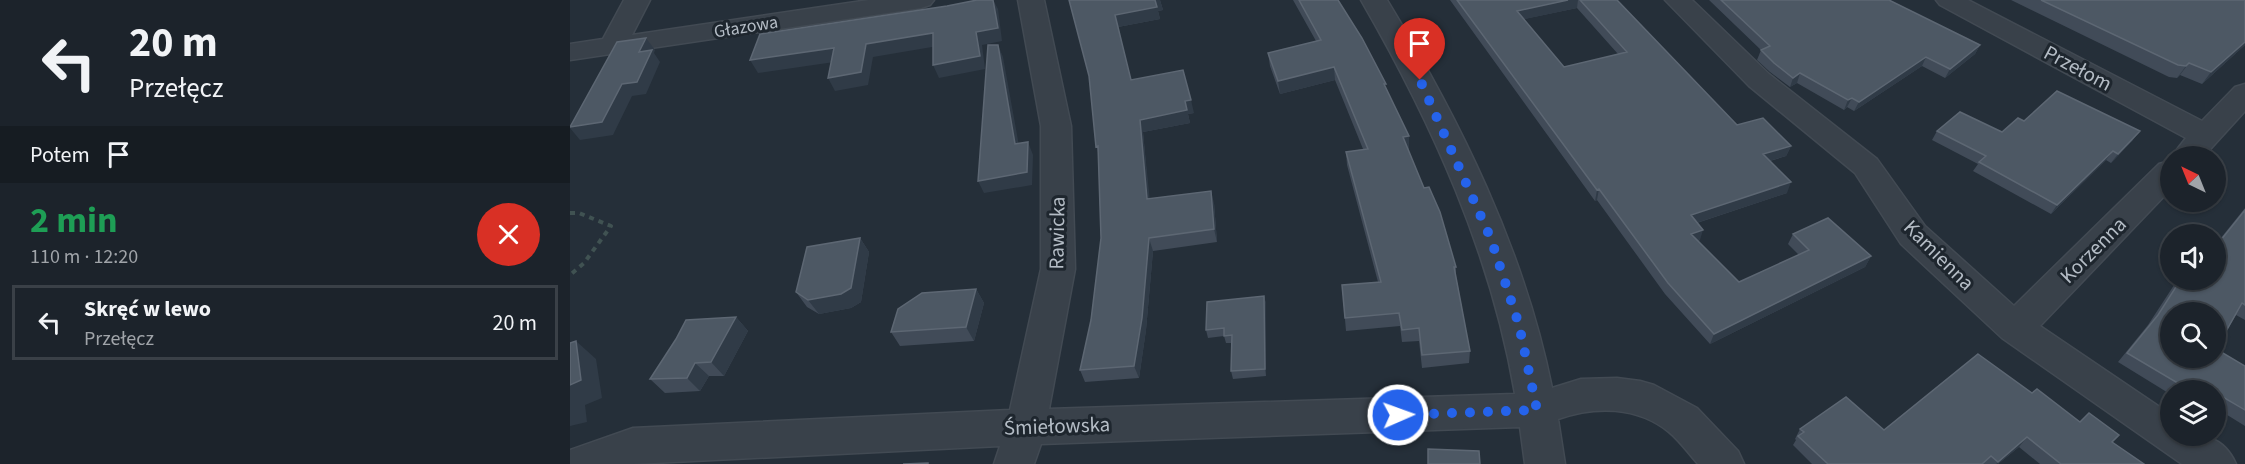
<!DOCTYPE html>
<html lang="pl">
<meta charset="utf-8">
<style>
:root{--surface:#1c232b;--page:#252b33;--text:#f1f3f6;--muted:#a0a4a9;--line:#3a4047}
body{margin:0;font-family:"Source Sans 3",sans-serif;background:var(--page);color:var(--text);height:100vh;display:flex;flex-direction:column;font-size:22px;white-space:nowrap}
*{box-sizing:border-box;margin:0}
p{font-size:20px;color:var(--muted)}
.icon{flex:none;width:33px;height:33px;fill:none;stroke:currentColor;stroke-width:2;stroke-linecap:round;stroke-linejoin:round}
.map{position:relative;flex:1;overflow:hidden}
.drawer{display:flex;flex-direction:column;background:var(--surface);width:570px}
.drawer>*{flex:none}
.guide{background:#1c232b;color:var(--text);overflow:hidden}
.needle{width:39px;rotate:317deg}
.buttons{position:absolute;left:1590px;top:146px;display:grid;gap:12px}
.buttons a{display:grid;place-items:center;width:66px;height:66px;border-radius:50%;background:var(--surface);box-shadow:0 2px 4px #0004,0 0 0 2px var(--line);font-size:30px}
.pin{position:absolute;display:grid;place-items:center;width:51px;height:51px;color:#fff;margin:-62px -26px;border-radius:50% 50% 50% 0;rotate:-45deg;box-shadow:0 0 6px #0007}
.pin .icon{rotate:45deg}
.me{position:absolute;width:66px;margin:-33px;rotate:88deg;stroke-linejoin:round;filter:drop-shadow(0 0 4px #0008)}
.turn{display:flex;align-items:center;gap:21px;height:126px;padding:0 30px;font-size:27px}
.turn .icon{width:78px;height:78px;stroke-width:2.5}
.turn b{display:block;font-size:42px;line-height:51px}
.then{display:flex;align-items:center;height:57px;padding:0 30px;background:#0003;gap:12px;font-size:22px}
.round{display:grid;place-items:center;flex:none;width:63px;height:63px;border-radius:32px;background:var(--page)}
.headline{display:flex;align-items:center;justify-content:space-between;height:102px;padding:0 30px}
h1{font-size:36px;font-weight:700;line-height:45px;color:#1e9e55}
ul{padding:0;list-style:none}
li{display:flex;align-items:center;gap:18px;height:75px;margin:0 12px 9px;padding:0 18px;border:3px solid var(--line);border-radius:0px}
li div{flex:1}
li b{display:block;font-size:22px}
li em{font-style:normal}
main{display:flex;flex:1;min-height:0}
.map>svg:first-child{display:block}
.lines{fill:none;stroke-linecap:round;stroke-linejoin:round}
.minor-casing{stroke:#424a53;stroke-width:3}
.path{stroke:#405252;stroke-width:4;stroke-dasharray:5 5;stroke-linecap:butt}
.minor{fill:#39414a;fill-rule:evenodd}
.wall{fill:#414b58;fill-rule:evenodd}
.shaded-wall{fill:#303b47}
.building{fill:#4d5864;stroke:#5d6773;stroke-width:1.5;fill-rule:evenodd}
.route{stroke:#2563eb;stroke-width:10;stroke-dasharray:0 18}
.labels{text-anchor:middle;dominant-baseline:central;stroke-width:6;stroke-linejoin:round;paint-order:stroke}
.far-street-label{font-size:18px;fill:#b4bcc5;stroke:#1e262e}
.street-label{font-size:21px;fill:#b4bcc5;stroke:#1e262e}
</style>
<main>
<section class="drawer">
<div class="guide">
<div class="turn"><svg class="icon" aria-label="left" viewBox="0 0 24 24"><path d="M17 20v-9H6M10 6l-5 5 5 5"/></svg><div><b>20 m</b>Przełęcz</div></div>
<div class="then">Potem<svg class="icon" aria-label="arrive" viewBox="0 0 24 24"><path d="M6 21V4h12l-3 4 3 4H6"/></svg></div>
</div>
<div class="headline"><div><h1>2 min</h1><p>110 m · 12:20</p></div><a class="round" style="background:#d93025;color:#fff"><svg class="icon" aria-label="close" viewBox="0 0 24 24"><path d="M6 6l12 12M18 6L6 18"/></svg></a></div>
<ul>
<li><svg class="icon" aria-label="left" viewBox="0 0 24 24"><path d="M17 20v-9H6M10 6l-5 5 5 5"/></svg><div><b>Skręć w lewo</b><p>Przełęcz</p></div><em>20 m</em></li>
</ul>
</section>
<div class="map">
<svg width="1675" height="464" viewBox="0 0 1675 464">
<rect width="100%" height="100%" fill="#252f39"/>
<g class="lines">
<defs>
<path id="minor" d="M 54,0 L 80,0 L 62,35 L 299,0 L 364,0 L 360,5 L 351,8 L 0,60 L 0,44 L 33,39 Z
M 448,0 L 474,0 L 501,126 L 505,269 L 479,409 L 945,394 C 921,253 862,123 791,0 L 817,0 C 890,120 954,249 982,388 L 1011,379 L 1047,378 L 1070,381 L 1084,385 L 1127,408 L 1168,451 L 1174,464 L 1128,464 C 1119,454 1110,441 1099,432 C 1067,406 1025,406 988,419 L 995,464 L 955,464 L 950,427 L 471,444 L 464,464 L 424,464 L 430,446 L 63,464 L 0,464 L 0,450 L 63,428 L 440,410 L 471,269 L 471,126 Z
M 1095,0 L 1122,0 L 1199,74 L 1307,159 L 1355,226 L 1444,306 L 1589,164 L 1600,161 L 1600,190 L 1470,326 L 1600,414 L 1600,435 C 1630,435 1652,433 1666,464 L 1612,464 L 1432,338 L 1331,244 L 1285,173 L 1179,86 Z
M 1366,0 L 1398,0 L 1632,121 L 1665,87 L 1675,84 L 1675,111 L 1634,156 L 1602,156 L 1616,138 L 1370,5 Z"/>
</defs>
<!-- minor casing -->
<use href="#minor" class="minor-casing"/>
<!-- path -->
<path class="path" d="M 0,213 L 9,213 L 41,226 L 14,263 L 0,275"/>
<!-- minor -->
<use href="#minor" class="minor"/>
</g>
<!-- wall -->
<path class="wall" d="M 499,0 L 590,0 L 593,10 L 588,11 L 590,19 L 548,27 L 561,80 L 624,113 L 618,114 L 620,123 L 573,132 L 579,199 L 644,203 L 647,242 L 583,251 L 576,330 L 569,378 L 515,382 L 510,370 L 521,320 L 531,238 L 528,153 L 519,76 Z
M 723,0 L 768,0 L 816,89 L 839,136 L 838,149 L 886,267 L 886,276 L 900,351 L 899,363 L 852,368 L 849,341 L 832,342 L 830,326 L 776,331 L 772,285 L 808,282 L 777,165 L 776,152 L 793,149 L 765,80 L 710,94 L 700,66 L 698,53 L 746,41 Z
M 880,0 L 1047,0 L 1167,125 L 1221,146 L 1216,156 L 1200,161 L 1217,193 L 1127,223 L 1130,240 L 1128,241 L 1169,282 L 1229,255 L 1218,244 L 1223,234 L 1301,256 L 1295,267 L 1140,344 L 1095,294 L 1027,200 L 1025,201 ZM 1007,8 L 1048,54 L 994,67 L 954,19 Z
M 1139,0 L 1319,0 L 1410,45 L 1405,54 L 1375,78 L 1352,66 L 1284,111 L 1277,107 L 1274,110 L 1227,83 L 1220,87 L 1200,72 L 1187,60 L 1191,50 Z
M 1441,0 L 1675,0 L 1675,45 L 1632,84 L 1610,75 L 1607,78 L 1599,77 Z
M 1454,121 L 1563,140 L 1541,163 L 1536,160 L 1481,214 L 1403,171 L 1408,164 L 1362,140 L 1367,131 L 1432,132 Z
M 1675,208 L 1675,320 L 1666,315 L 1646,349 L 1675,366 L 1675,426 L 1646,408 L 1646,390 L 1600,390 L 1600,394 L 1548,362 L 1578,325 L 1608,279 L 1646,279 L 1646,244 Z
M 290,238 L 299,252 L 291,302 L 281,308 L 249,314 L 237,307 L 226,292 Z
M 406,289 L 414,303 L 404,341 L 330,346 L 321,332 Z
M 694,296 L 696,304 L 696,376 L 663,379 L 661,371 L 662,343 L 656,343 L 654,336 L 638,338 L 636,330 Z
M 166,317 L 178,331 L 154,376 L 139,376 L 130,391 L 95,393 L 80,379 L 106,339 Z
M 1462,393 L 1510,422 L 1574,464 L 1470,464 L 1449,447 L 1428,464 L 1242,464 L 1223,445 L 1226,440 L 1225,439 L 1230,429 L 1314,430 Z"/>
<!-- shaded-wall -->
<path class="shaded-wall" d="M 423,0 L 428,9 L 432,41 L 412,45 L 415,69 L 369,78 L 363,65 L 406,32 Z
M 585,0 L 590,0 L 593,10 L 588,11 L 590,19 L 548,27 L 545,15 Z
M 998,0 L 1008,0 L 1007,8 L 946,21 L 947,11 Z
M 363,33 L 368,46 L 303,57 L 298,85 L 265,91 L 258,78 L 296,44 Z
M 76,38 L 85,50 L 84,53 L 90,62 L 76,94 L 62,96 L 43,135 L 10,140 L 0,128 L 52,84 Z
M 1675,42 L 1675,45 L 1632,84 L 1641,72 Z
M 428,45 L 433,57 L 451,157 L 445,144 Z
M 1410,45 L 1405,54 L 1375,78 L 1380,69 Z
M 264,48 L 271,61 L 188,73 L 180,60 Z
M 1356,57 L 1352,66 L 1284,111 L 1289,102 Z
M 1619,63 L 1610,75 L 1607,78 L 1616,66 Z
M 764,67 L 765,80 L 710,94 L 708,81 Z
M 1230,73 L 1227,83 L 1220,87 L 1223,78 Z
M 1282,98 L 1277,107 L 1274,110 L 1278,100 Z
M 621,100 L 624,113 L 618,114 L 620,123 L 573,132 L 581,212 L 577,199 L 570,120 L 615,101 Z
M 1570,131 L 1563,140 L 1541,163 L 1548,154 Z
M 839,136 L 839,149 L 833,150 L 833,137 Z
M 458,142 L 463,155 L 462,185 L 414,193 L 408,181 Z
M 1221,146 L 1216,156 L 1189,164 L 1193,154 Z
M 1543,151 L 1536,160 L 1481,214 L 1487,205 Z
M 1221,182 L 1217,193 L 1117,226 L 1121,215 Z
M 1029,189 L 1027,200 L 1025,201 L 1027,190 Z
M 641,191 L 644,203 L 647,242 L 644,229 Z
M 1133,230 L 1130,240 L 1118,244 L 1121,234 Z
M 290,238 L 299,252 L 291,302 L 281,308 L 249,314 L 238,300 Z
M 579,238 L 583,251 L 576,330 L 569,378 L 564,366 Z
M 1301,256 L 1295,267 L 1140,344 L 1144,334 Z
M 406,289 L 414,303 L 404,341 L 396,327 Z
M 694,296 L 696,304 L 696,376 L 695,369 Z
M 166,317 L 178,331 L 154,376 L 141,362 Z
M 6,341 L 26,359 L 32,398 L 15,405 L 17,422 L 0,426 L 0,385 Z
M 125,363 L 139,376 L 130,391 L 117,378 Z
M 1457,437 L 1449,447 L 1428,464 L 1426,464 Z"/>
<!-- building -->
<path class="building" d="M 407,0 L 423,0 L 428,28 L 406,32 L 410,56 L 363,65 L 363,33 L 296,44 L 291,72 L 258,78 L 264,48 L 180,60 L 190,34 L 377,6 Z
M 499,0 L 585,0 L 587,7 L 545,15 L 561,80 L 613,70 L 621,100 L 615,101 L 617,110 L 570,120 L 577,199 L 641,191 L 644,229 L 579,238 L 572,318 L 564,366 L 510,370 L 521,320 L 531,238 L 528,146 L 526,147 L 519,76 Z
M 729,0 L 768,0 L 792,38 L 816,84 L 814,84 L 839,136 L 833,137 L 854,188 L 859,187 L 870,212 L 886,267 L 884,267 L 900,351 L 852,355 L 849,328 L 832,330 L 829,313 L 775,318 L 772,285 L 811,282 L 776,152 L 798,149 L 764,67 L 708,81 L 698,53 L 751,40 Z
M 887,0 L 998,0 L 947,11 L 994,67 L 1057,52 L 1010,0 L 1047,0 L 1167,125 L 1193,118 L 1221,146 L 1193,154 L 1221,182 L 1121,215 L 1133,230 L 1121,234 L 1169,282 L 1239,250 L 1223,234 L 1258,218 L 1301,256 L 1144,334 L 1098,283 L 1029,189 L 1027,190 Z
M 1151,0 L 1319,0 L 1410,45 L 1380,69 L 1356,57 L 1289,102 L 1282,98 L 1278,100 L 1230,73 L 1223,78 L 1204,63 L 1191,50 L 1200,46 Z
M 1471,0 L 1675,0 L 1675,42 L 1641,72 L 1619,63 L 1616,66 L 1608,65 Z
M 76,38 L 69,52 L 82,50 L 67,82 L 52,84 L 32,122 L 0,127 L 47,42 Z
M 418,45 L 428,45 L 445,144 L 458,142 L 457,172 L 408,181 Z
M 1487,91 L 1570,131 L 1548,154 L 1543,151 L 1487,205 L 1409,162 L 1416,156 L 1367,131 L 1390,112 L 1432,132 L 1448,118 L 1454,121 Z
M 1675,210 L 1675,305 L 1672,303 L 1646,349 L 1675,366 L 1675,410 L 1646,393 L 1646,390 L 1641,390 L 1623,379 L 1616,388 L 1557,353 L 1588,315 L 1611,279 L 1646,279 L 1646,246 ZM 1600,312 L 1646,312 L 1646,357 L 1600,357 Z
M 290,238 L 281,288 L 271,294 L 238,300 L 226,292 L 237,247 Z
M 406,289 L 396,327 L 321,332 L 328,309 L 352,293 Z
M 694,296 L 695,369 L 661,371 L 662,335 L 654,336 L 654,328 L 636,330 L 637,302 Z
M 166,317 L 141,362 L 125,363 L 117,378 L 80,379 L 106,339 L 116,320 Z
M 6,341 L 11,380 L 0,385 L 0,343 Z
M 1408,354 L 1462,393 L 1467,389 L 1510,422 L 1519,413 L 1549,435 L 1542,442 L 1574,464 L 1491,464 L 1457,437 L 1428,462 L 1421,456 L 1412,464 L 1258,464 L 1228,436 L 1234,432 L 1230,429 L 1276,397 L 1314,430 Z
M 858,449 L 909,451 L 910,464 L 858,464 Z
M 358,463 L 358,464 L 333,464 Z"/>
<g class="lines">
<!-- route -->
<path class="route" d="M 828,415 L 967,410 L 949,325 L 921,239 L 850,80"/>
</g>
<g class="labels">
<!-- far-street labels -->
<g class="far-street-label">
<text transform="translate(176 27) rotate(-9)">Głazowa</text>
</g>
<!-- street labels -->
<g class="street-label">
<text transform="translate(1508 68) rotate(28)">Przełom</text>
<text transform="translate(487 233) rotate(-89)">Rawicka</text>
<text transform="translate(1523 250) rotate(-45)">Korzenna</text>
<text transform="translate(1369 255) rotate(45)">Kamienna</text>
<text transform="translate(487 426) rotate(-2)">Śmiełowska</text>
</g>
</g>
</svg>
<div class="buttons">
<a><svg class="needle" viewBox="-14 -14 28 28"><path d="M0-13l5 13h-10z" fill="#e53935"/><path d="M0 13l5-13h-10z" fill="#a0a4a9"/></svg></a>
<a><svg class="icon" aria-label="sound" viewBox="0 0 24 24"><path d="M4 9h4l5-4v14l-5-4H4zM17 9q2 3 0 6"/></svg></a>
<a><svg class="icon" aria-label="search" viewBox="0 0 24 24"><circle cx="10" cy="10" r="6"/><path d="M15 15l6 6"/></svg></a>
<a><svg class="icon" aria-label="layers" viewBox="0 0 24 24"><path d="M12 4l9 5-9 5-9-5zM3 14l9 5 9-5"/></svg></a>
</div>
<div class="pin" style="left:850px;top:80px;background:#d93025"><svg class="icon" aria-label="arrive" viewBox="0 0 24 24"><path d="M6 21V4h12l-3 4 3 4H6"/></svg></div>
<svg class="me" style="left:828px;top:415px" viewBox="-20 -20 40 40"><circle r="17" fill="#2563eb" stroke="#fff" stroke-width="3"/><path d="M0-11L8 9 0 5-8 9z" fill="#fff"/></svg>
</div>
</main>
